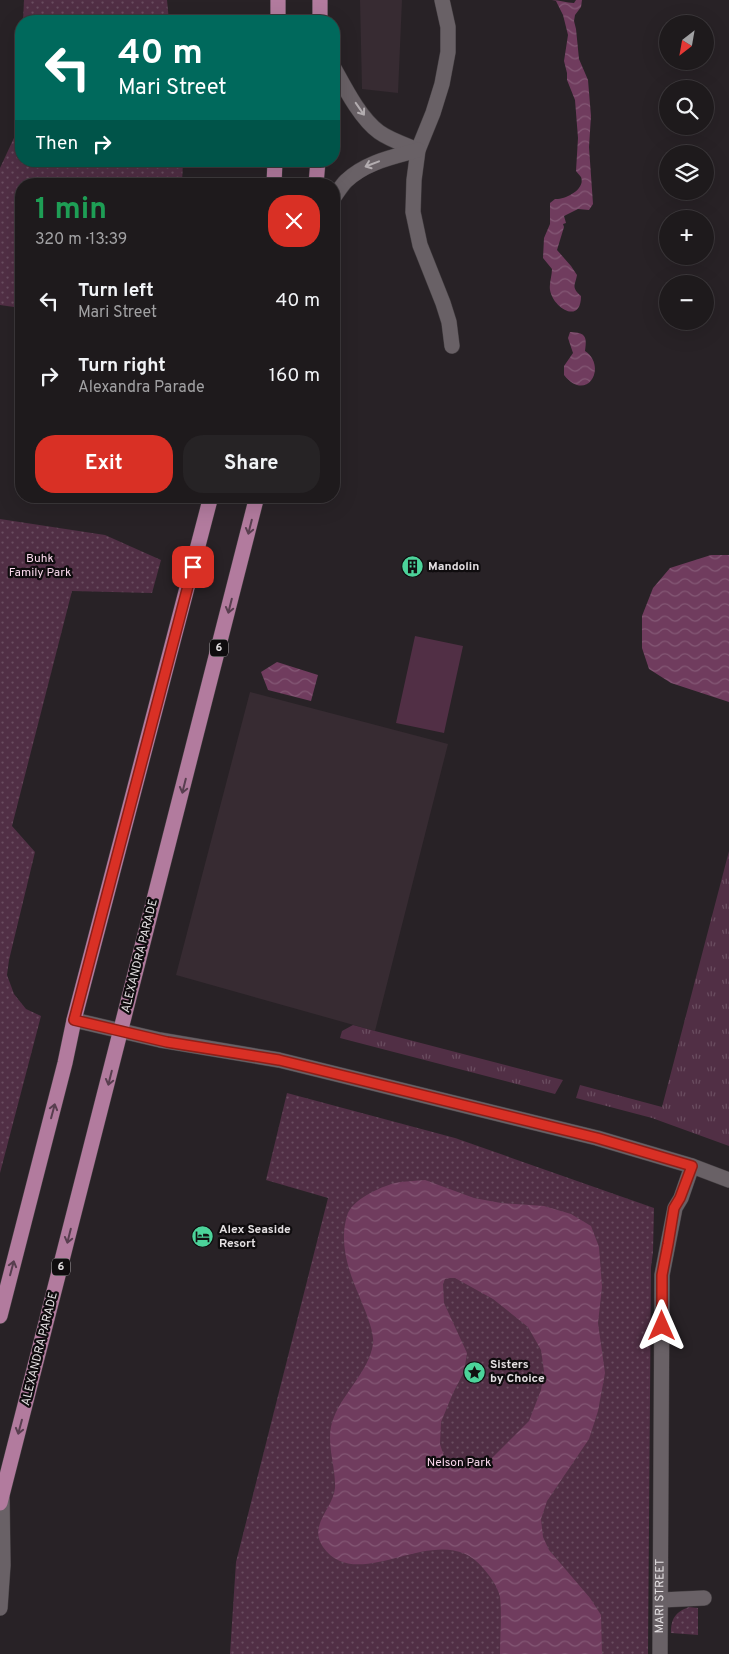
<!DOCTYPE html>
<meta charset="utf-8">
<style>
:root{--surface:#1e1a1c;--page:#262325;--text:#f1f3f6;--muted:#a1a1a3;--line:#3c383b;--accent:#d93025}
body{margin:0;font-family:Overpass,sans-serif;background:var(--page);color:var(--text);height:100vh;display:flex;flex-direction:column;font-size:19px;white-space:nowrap}
*{box-sizing:border-box;margin:0}
p{font-size:16px;color:var(--muted)}
.icon{flex:none;width:28px;height:28px;fill:none;stroke:currentColor;stroke-width:2;stroke-linecap:round;stroke-linejoin:round}
.map{position:relative;flex:1;overflow:hidden}
.side{position:absolute;left:15px;top:178px;width:325px;height:325px;display:flex;flex-direction:column;background:var(--surface);border-radius:20px;box-shadow:0 5px 20px #0002,0 0 0 1px var(--line)}
.side>*{flex:none}
.banner{position:absolute;left:15px;top:15px;width:325px;height:152px;border-radius:20px;box-shadow:0 5px 20px #0002,0 0 0 1px var(--line);background:#00695c;color:#fff;overflow:hidden}
.needle{width:32px;rotate:211deg}
.fabs{position:absolute;left:659px;top:15px;display:grid;gap:10px}
.fabs a{display:grid;place-items:center;width:55px;height:55px;border-radius:50%;background:var(--surface);box-shadow:0 5px 20px #0002,0 0 0 1px var(--line);font-size:25px}
.pin{position:absolute;display:grid;place-items:center;width:42px;height:42px;color:#fff;margin:-21px;border-radius:10px;box-shadow:0 2px 8px #0006}
.me{position:absolute;width:55px;margin:-28px;rotate:0deg;stroke-linejoin:round;filter:drop-shadow(0 0 4px #0008)}
.turn{display:flex;align-items:center;gap:18px;height:105px;padding:0 20px;font-size:22px}
.turn .icon{width:65px;height:65px;stroke-width:2.5}
.turn b{display:block;font-size:35px;line-height:42px}
.then{display:flex;align-items:center;height:48px;padding:0 20px;background:#0003;gap:10px;font-size:19px}
.round{display:grid;place-items:center;flex:none;width:52px;height:52px;border-radius:20px;background:var(--page)}
.head{display:flex;align-items:center;justify-content:space-between;height:85px;padding:0 20px}
h1{font-size:30px;font-weight:700;line-height:38px;color:#1e9e55}
.primary-button{display:flex;gap:10px;margin-top:auto;padding:10px 20px}
.primary-button a{flex:1;height:58px;border-radius:20px;background:var(--accent);color:#fff;font-size:20px;font-weight:700;line-height:58px;text-align:center}
.primary-button a+a{background:var(--page);color:var(--text)}
ul{padding:0;list-style:none}
li{display:flex;align-items:center;gap:15px;height:75px;padding:0 20px}
li div{flex:1}
li b{display:block;font-size:19px}
li em{font-style:normal}
.map>svg:first-child{display:block}
.built{fill:#372b32}
.grass{fill:url(#grass-tufts)}
.park{fill:url(#park-dots)}
.pitch{fill:#512f45}
.water{fill:url(#water-waves);fill-rule:evenodd}
.lines{fill:none;stroke-linecap:round;stroke-linejoin:round}
.minor-casing{stroke:#443f42;stroke-width:16}
.major-casing{stroke:#443f42;stroke-width:16}
.minor{stroke:#696166;stroke-width:15}
.major{stroke:#b27b9e;stroke-width:15}
.oneway{stroke:#b3adb0}
.oneway2{stroke:#583e4f}
.route-casing{stroke:#8d1f18;stroke-width:12}
.route{stroke:#d93025;stroke-width:9}
.labels{text-anchor:middle;dominant-baseline:central;stroke-width:4.5;stroke-linejoin:round;paint-order:stroke}
.shield{fill:#0f0c0e;stroke:#a4a0a2;stroke-width:1}
.shield-label{font-size:11px;font-weight:bold;fill:#e4e0e2}
.park-label{font-size:12px;fill:#fad8ec;stroke:#0f0c0e}
.poi-label{font-size:12px;font-weight:bold;fill:#e4e0e2;stroke:#0f0c0e;text-anchor:start}
.street-label{font-size:12px;fill:#e4e0e2;stroke:#0f0c0e}
</style>
<div class="map">
<svg width="729" height="1654" viewBox="0 0 729 1654">
<defs>
<pattern id="grass-tufts" width="24" height="20" patternUnits="userSpaceOnUse" patternTransform="scale(1.25)"><rect width="24" height="20" fill="#512f45"/><path d="M3 7l-1-3M5 7V3M7 7l1-3M15 17l-1-3M17 17v-4M19 17l1-3" fill="none" stroke="#6a4d60"/></pattern>
<pattern id="park-dots" width="8" height="8" patternUnits="userSpaceOnUse" patternTransform="scale(1.25)"><rect width="8" height="8" fill="#512f45"/><path d="M2 2h.1M6 6h.1" fill="none" stroke="#6a4d60" stroke-width="1.8" stroke-linecap="round"/></pattern>
<pattern id="water-waves" width="16" height="10" patternUnits="userSpaceOnUse" patternTransform="scale(1.25)"><rect width="16" height="10" fill="#703c5e"/><path d="M0 5q4-4 8 0t8 0" fill="none" stroke="#845875"/></pattern>
</defs>
<rect width="100%" height="100%" fill="#282226"/>
<!-- built -->
<path class="built" d="M 360,0 L 402,0 L 398,93 L 362,89 Z
M 250,692 L 448,744 L 375,1031 L 176,975 Z"/>
<!-- grass -->
<path class="grass" d="M 729,851 L 729,1146 L 652,1118 L 576,1098 L 580,1085 L 662,1107 Z
M 353,1025 L 375,1031 L 563,1080 L 555,1094 L 340,1038 L 342,1031 Z"/>
<!-- park -->
<path class="park" d="M 24,0 L 167,0 L 169,21 L 23,21 Z
M 21,70 L 21,161 L 183,161 L 182,184 L 21,184 L 21,254 L 14,307 L 0,305 L 0,168 L 19,127 Z
M 0,519 L 105,535 L 161,560 L 152,593 L 72,591 L 12,826 L 35,852 L 9,960 L 7,975 L 14,994 L 26,1009 L 41,1016 L 0,1173 Z
M 287,1093 L 455,1138 L 654,1208 L 653,1252 L 651,1267 L 648,1654 L 230,1654 L 236,1562 L 328,1198 L 266,1180 Z
M 689,1607 L 698,1608 L 698,1635 L 671,1633 C 671,1619 675,1612 689,1607 Z"/>
<!-- pitch -->
<path class="pitch" d="M 415,636 L 463,646 L 444,733 L 396,723 Z"/>
<!-- water -->
<path class="water" d="M 552,0 C 560,0 566,3 574,3 L 576,0 L 582,0 L 581,7 L 575,15 L 574,21 L 576,29 L 579,59 L 588,80 L 591,116 L 589,147 L 593,204 L 589,210 L 578,209 L 564,216 L 566,223 L 563,224 L 564,227 L 557,250 L 571,266 L 577,275 C 575,286 571,287 581,296 C 581,325 553,308 550,290 C 549,283 552,276 552,269 L 543,258 L 544,238 L 550,224 L 550,203 L 555,199 C 564,200 586,190 581,177 C 581,177 576,171 576,171 L 578,138 L 575,100 L 567,80 L 567,73 L 564,61 L 568,35 L 563,15 L 556,1 Z
M 570,332 C 586,333 587,336 585,351 C 608,366 587,404 564,375 L 564,366 L 573,353 L 568,338 Z
M 711,555 L 729,555 L 729,702 L 671,683 L 649,669 L 642,648 L 642,616 L 653,588 L 670,568 Z
M 277,662 L 318,675 L 311,701 L 268,690 L 261,672 Z
M 425,1180 L 474,1198 L 501,1203 L 544,1206 L 571,1214 L 591,1226 L 599,1247 L 602,1287 L 598,1323 L 605,1373 L 598,1411 L 589,1439 L 547,1501 L 541,1519 L 543,1537 L 549,1550 L 590,1598 L 601,1615 L 602,1654 L 500,1654 C 500,1636 502,1615 500,1597 C 498,1587 490,1576 483,1568 C 440,1515 359,1598 323,1547 C 308,1525 333,1509 335,1488 C 336,1464 324,1440 334,1417 C 344,1392 369,1371 373,1344 C 375,1331 363,1306 358,1293 C 348,1270 339,1242 347,1216 C 351,1200 380,1187 395,1183 C 405,1181 416,1181 425,1180 ZM 450,1278 L 455,1278 L 493,1299 L 528,1327 L 541,1350 L 544,1371 L 541,1390 L 529,1421 L 488,1462 L 454,1469 L 446,1463 L 440,1444 L 441,1422 L 453,1393 L 464,1372 L 467,1353 L 444,1303 L 443,1284 L 445,1279 Z"/>
<g class="lines">
<defs>
<g id="minor">
<path d="M 442,0 L 448,27 L 448,52 L 442,84 L 433,113 L 418,150 L 414,180 L 413,212 L 420,245 L 443,303 L 449,322 L 452,346"/>
<path d="M 334,68 C 345,88 360,118 379,132 C 390,140 406,145 418,150"/>
<path d="M 334,197 C 338,192 341,186 346,181 C 366,162 393,157 418,150"/>
<path d="M 74,1020 L 160,1040 L 279,1060 L 597,1138 L 692,1166 L 729,1180"/>
<path d="M 661,1600 L 704,1598"/>
<path d="M 0,1608 L 3,1565 L 2,1497"/>
<path id="s1" d="M 660,1654 L 662,1275 L 675,1208 L 681,1198 L 692,1166"/>
</g>
<path id="major" d="M 278,0 L 278,21
M 320,0 L 320,21
M 274,184 L 275,161
M 316,184 L 318,161
M 0,1316 L 65,1063 L 74,1020 L 211,496
M 0,1503 L 257,496"/>
</defs>
<!-- minor casing -->
<use href="#minor" class="minor-casing"/>
<!-- major casing -->
<use href="#major" class="major-casing"/>
<!-- minor -->
<use href="#minor" class="minor"/>
<!-- major -->
<use href="#major" class="major"/>
</g>
<!-- one-way arrows -->
<defs><path id="oneway-shaft" d="M-6 0H5M1.5-3L5.5 0L1.5 3" fill="none" stroke-width="1.6" stroke-linecap="round" stroke-linejoin="round" transform="scale(1.25)"/></defs>
<g class="oneway">
<use href="#oneway-shaft" transform="translate(360 109) rotate(55)"/>
<use href="#oneway-shaft" transform="translate(372 164) rotate(159)"/>
</g>
<g class="oneway2">
<use href="#oneway-shaft" transform="translate(250 527) rotate(104)"/>
<use href="#oneway-shaft" transform="translate(230 606) rotate(104)"/>
<use href="#oneway-shaft" transform="translate(184 786) rotate(104)"/>
<use href="#oneway-shaft" transform="translate(110 1078) rotate(104)"/>
<use href="#oneway-shaft" transform="translate(53 1111) rotate(-75)"/>
<use href="#oneway-shaft" transform="translate(69 1236) rotate(104)"/>
<use href="#oneway-shaft" transform="translate(12 1268) rotate(-75)"/>
<use href="#oneway-shaft" transform="translate(20 1427) rotate(105)"/>
</g>
<g class="lines">
<defs>
<path id="route" d="M 193,567 L 74,1020 L 167,1042 L 279,1060 L 597,1138 L 692,1166 L 680,1198 L 674,1208 L 668,1244 L 662,1275 L 662,1326"/>
</defs>
<!-- route casing -->
<use href="#route" class="route-casing"/>
<!-- route -->
<use href="#route" class="route"/>
</g>
<!-- icons -->
<defs>
<symbol id="building-disc" viewBox="-11 -11 22 22"><circle r="9.5" fill="#4cd39a" stroke="#0f0c0e"/><path d="M-4-6H4V6H1V3H-1V6H-4ZM-2.5-4.3h1.7v1.8h-1.7ZM.8-4.3h1.7v1.8H.8ZM-2.5-1h1.7V.8h-1.7ZM.8-1h1.7V.8H.8Z" fill="#111"/></symbol>
<symbol id="hotel-disc" viewBox="-11 -11 22 22"><circle r="9.5" fill="#4cd39a" stroke="#0f0c0e"/><path d="M-6-4.5h1.5V1H6V5H4.5V3h-9V5H-6ZM-4 0a1.8 1.8 0 1 1 3.6 0ZM.5 0V-2.5h3Q6-2.5 6 0Z" fill="#111"/></symbol>
<symbol id="sight-disc" viewBox="-11 -11 22 22"><circle r="9.5" fill="#4cd39a" stroke="#0f0c0e"/><path d="M0-6L1.8-2.2L6-1.7L2.9 1.2L3.7 5.4L0 3.3L-3.7 5.4L-2.9 1.2L-6-1.7L-1.8-2.2Z" fill="#111"/></symbol>
</defs>
<g fill-rule="evenodd">
<use href="#building-disc" x="400" y="554" width="25" height="25"/>
<use href="#hotel-disc" x="190" y="1224" width="25" height="25"/>
<use href="#sight-disc" x="462" y="1360" width="25" height="25"/>
</g>
<g class="labels">
<!-- shield labels -->
<g class="shield">
<rect x="210" y="639.5" width="18" height="17" rx="4"/>
<rect x="52" y="1258.5" width="18" height="17" rx="4"/>
</g>
<g class="shield-label">
<text x="219" y="648">6</text>
<text x="61" y="1267">6</text>
</g>
<!-- park labels -->
<g class="park-label">
<text x="40" y="559">Buhk<tspan x="40" dy="14">Family Park</tspan></text>
<text x="459" y="1463">Nelson Park</text>
</g>
<!-- poi labels -->
<g class="poi-label">
<text x="428" y="567">Mandolin</text>
<text x="219" y="1230">Alex Seaside<tspan x="219" dy="14">Resort</tspan></text>
<text x="490" y="1365">Sisters<tspan x="490" dy="14">by Choice</tspan></text>
</g>
<!-- street labels -->
<g class="street-label">
<text transform="translate(140 956) rotate(-76)">ALEXANDRA PARADE</text>
<text transform="translate(40 1349) rotate(-76)">ALEXANDRA PARADE</text>
<text stroke="none"><textPath href="#s1" startOffset="58">MARI STREET</textPath></text>
</g>
</g>
</svg>
<div class="fabs">
<a><svg class="needle" viewBox="-14 -14 28 28"><path d="M0-13l5 13h-10z" fill="#e53935"/><path d="M0 13l5-13h-10z" fill="#a1a1a3"/></svg></a>
<a><svg class="icon" aria-label="search" viewBox="0 0 24 24"><circle cx="10" cy="10" r="6"/><path d="M15 15l6 6"/></svg></a>
<a><svg class="icon" aria-label="layers" viewBox="0 0 24 24"><path d="M12 4l9 5-9 5-9-5zM3 14l9 5 9-5"/></svg></a>
<a>+</a>
<a>−</a>
</div>
<div class="pin" style="left:193px;top:567px;background:#d93025"><svg class="icon" aria-label="arrive" viewBox="0 0 24 24"><path d="M6 21V4h12l-3 4 3 4H6"/></svg></div>
<svg class="me" style="left:662px;top:1326px" viewBox="-20 -20 40 40"><path d="M0-17L14 15 0 8-14 15z" fill="#d93025" stroke="#fff" stroke-width="4"/></svg>
<div class="banner">
<div class="turn"><svg class="icon" aria-label="left" viewBox="0 0 24 24"><path d="M17 20v-9H6M10 6l-5 5 5 5"/></svg><div><b>40 m</b>Mari Street</div></div>
<div class="then">Then<svg class="icon" aria-label="right" viewBox="0 0 24 24"><path d="M7 20v-9h11M14 6l5 5-5 5"/></svg></div>
</div>
<section class="side">
<div class="head"><div><h1>1 min</h1><p>320 m · 13:39</p></div><a class="round" style="background:#d93025;color:#fff"><svg class="icon" aria-label="close" viewBox="0 0 24 24"><path d="M6 6l12 12M18 6L6 18"/></svg></a></div>
<ul>
<li><svg class="icon" aria-label="left" viewBox="0 0 24 24"><path d="M17 20v-9H6M10 6l-5 5 5 5"/></svg><div><b>Turn left</b><p>Mari Street</p></div><em>40 m</em></li>
<li><svg class="icon" aria-label="right" viewBox="0 0 24 24"><path d="M7 20v-9h11M14 6l5 5-5 5"/></svg><div><b>Turn right</b><p>Alexandra Parade</p></div><em>160 m</em></li>
</ul>
<div class="primary-button"><a>Exit</a><a>Share</a></div>
</section>
</div>
